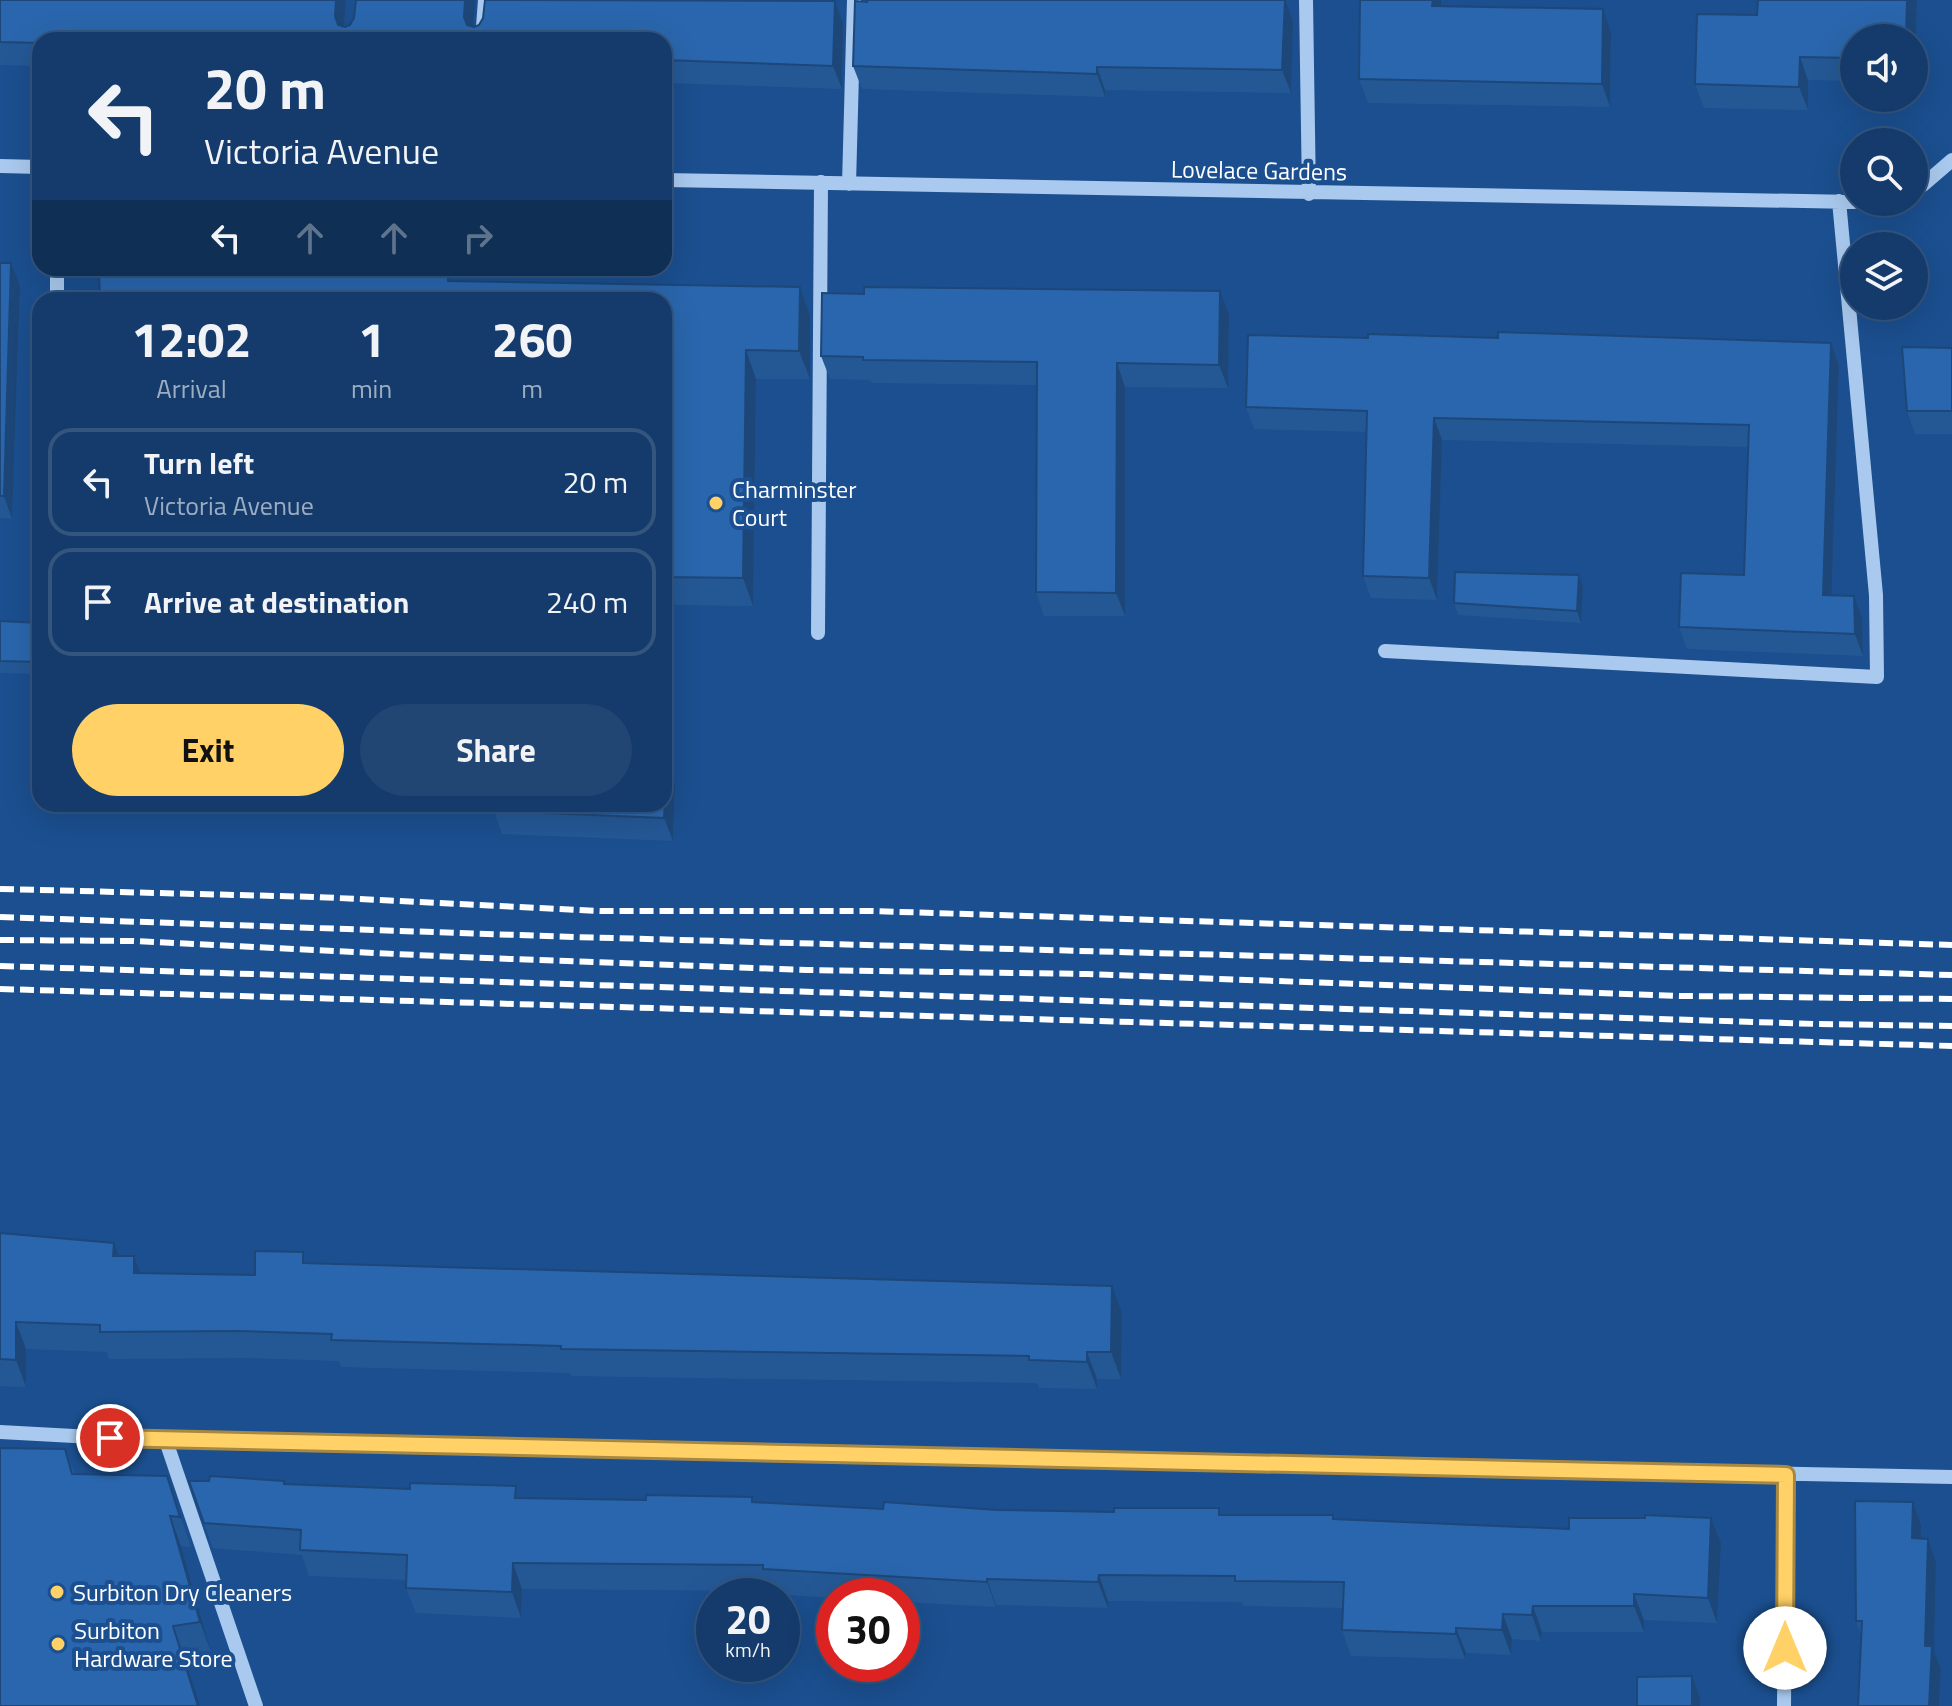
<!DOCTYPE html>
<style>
:root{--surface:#143b6b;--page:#214673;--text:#f1f3f6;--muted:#9dadc1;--line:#33557e;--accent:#ffd166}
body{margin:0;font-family:"Titillium Web",sans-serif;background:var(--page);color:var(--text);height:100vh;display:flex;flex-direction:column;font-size:30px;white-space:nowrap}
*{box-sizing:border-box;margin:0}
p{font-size:26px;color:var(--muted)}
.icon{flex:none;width:44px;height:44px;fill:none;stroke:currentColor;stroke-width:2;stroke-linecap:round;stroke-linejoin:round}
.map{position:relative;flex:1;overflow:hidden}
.panel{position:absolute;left:32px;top:292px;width:640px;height:520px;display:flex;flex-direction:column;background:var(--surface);border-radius:24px;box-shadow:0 8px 32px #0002,0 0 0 2px var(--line)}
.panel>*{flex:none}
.guide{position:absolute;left:32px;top:32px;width:640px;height:244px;border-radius:24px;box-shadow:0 8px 32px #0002,0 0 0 2px var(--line);background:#143b6b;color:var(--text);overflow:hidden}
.buttons{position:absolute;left:1840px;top:24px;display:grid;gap:16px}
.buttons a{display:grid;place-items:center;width:88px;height:88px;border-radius:50%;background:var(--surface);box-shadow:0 8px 32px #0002,0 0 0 2px var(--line);font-size:40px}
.speed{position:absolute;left:696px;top:1578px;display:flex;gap:16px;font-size:40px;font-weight:700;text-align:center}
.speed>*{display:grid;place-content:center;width:104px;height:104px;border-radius:50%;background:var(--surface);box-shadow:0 8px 32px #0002,0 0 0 2px var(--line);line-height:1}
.speed small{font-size:20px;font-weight:400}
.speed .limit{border:12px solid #d22;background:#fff;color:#111}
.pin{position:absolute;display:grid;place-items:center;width:68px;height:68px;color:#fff;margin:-34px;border:4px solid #fff;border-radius:50%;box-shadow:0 2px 8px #0007}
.me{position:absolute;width:88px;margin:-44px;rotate:0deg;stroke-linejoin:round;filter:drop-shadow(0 0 6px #0008)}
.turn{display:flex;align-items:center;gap:28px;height:168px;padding:0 40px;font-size:36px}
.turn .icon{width:104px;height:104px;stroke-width:2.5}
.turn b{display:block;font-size:56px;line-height:68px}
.lanes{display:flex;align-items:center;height:76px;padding:0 40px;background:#0003;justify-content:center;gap:40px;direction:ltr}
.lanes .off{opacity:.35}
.eta{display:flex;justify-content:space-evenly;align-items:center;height:136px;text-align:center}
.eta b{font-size:48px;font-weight:700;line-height:56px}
.action{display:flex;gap:16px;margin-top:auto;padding:16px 40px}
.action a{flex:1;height:92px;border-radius:48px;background:var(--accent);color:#111;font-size:32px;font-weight:700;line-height:92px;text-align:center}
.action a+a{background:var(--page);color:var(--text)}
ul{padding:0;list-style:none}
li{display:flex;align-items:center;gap:24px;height:108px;margin:0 16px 12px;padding:0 24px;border:4px solid var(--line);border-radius:24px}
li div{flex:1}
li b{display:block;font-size:30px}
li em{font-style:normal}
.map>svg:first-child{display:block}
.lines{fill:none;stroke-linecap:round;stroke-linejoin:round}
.minor{stroke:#a9c9ee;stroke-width:14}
.rail{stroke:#fff;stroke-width:6;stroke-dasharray:14 6;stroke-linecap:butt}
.wall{fill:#245895}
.shaded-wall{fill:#1d4779}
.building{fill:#2a66ad;stroke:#1d4779;stroke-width:2}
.route-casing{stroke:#a68842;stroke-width:20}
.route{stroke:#ffd166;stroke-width:14}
.poi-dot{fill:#ffd166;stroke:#1b4f8f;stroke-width:3}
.labels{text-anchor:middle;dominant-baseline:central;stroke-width:8;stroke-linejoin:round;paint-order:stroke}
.street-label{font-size:24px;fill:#fff;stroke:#1b4f8f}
.poi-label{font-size:24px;fill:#fff;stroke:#1b4f8f;text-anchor:start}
</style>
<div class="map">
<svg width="1952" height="1706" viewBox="0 0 1952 1706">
<rect width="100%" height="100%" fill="#1b4f8f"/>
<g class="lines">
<!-- minor -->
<path class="minor" d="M 1306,0 L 1309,194
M 482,40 L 485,0
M 0,166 L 40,167
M 664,180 L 1854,202
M 849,184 L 854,0
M 1914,188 L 1923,185 L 1952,160
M 57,300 L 57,268
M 818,633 L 821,182
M 1385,651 L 1877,677 L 1876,595 L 1839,201
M 0,1432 L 166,1441 L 1952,1477
M 166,1441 L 256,1706
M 1784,1706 L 1786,1475"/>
<!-- rail -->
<path class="rail" d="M 0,889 L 317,897 L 601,911 L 870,911 L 1952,945
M 0,917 L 575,937 L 1952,975
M 0,940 L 133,941 L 457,957 L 807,970 L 1087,974 L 1682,996 L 1952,999
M 0,966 L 1817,1024 L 1952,1026
M 0,989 L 1952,1046"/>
</g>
<!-- wall -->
<path class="wall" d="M 0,0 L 346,0 L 344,27 L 473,27 L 835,1 L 843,24 L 842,89 L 664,83 L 664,40 L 40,40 L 40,66 L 0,65 Z
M 1360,0 L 1441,0 L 1441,6 L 1603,9 L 1611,32 L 1610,107 L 1368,103 L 1359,79 Z
M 1758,0 L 1917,0 L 1914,83 L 1914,38 L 1854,38 L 1854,81 L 1808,80 L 1808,110 L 1704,108 L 1695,84 L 1757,15 Z
M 867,2 L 1293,21 L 1291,93 L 1105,90 L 1105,97 L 862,89 L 853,66 Z
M 0,263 L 20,286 L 12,519 L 0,518 Z
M 450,281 L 800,287 L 810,316 L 810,379 L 756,379 L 753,606 L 675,605 L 665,577 L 668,375 L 664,375 L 664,300 Z
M 1229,314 L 1228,388 L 1125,387 L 1125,616 L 1044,616 L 1036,592 L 1037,385 L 872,383 L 870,380 L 830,379 L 821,356 Z
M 1368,338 L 1498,338 L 1831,343 L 1839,365 L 1832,595 L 1862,618 L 1863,656 L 1687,649 L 1679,627 L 1744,575 L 1748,447 L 1442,440 L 1437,600 L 1371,598 L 1363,576 L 1367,432 L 1254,429 L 1246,407 Z
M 1952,348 L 1952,434 L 1915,434 L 1907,411 Z
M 1579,575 L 1583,587 L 1581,623 L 1458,615 L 1454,603 Z
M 0,621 L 40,623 L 40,674 L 0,673 Z
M 667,761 L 675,784 L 673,841 L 502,834 L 494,811 Z
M 0,1233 L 118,1256 L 140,1273 L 255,1275 L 307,1263 L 1122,1313 L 1121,1379 L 1097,1379 L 1097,1389 L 1039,1388 L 1037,1383 L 571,1376 L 570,1373 L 341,1367 L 339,1361 L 249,1358 L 109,1359 L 107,1352 L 26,1349 L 26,1387 L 0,1386 Z
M 65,1449 L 75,1474 L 167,1476 L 191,1547 L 181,1546 L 211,1652 L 184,1656 L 0,1706 Z
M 189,1481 L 284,1481 L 285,1484 L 520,1498 L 646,1500 L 752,1497 L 754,1502 L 883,1509 L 997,1510 L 1221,1515 L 1569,1529 L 1711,1518 L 1721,1543 L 1717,1623 L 1644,1620 L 1644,1632 L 1542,1632 L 1541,1641 L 1512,1639 L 1511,1655 L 1466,1653 L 1465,1659 L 1351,1656 L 1342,1630 L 1343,1608 L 1244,1606 L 1242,1602 L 1108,1601 L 1108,1608 L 996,1605 L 996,1607 L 902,1602 L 902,1596 L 834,1596 L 834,1598 L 772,1594 L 771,1591 L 522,1589 L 521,1618 L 416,1613 L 406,1588 L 406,1580 L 309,1576 L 302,1555 L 213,1548 Z
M 1913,1502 L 1921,1525 L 1921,1539 L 1928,1539 L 1936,1562 L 1934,1651 L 1941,1669 L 1939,1706 L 1858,1706 L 1861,1635 L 1856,1621 Z"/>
<!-- shaded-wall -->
<path class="shaded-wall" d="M 336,0 L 346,0 L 343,39 L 335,16 Z
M 465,0 L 475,0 L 472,40 L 464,17 Z
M 1285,0 L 1293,21 L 1291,93 L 1282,70 Z
M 1433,0 L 1441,0 L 1441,29 L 1432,6 Z
M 1907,0 L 1917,0 L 1914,83 L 1914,38 L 1906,38 Z
M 835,1 L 843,24 L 842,89 L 833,66 Z
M 1603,9 L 1611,32 L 1610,107 L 1602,84 Z
M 1800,57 L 1808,80 L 1808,110 L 1799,87 Z
M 1097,67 L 1105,90 L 1105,97 L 1097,74 Z
M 11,263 L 20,286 L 12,519 L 4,496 Z
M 800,287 L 810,316 L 810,379 L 799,351 Z
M 1220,291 L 1229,314 L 1228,388 L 1219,365 Z
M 1831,343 L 1839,365 L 1831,617 L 1823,595 Z
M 746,350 L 756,379 L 753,606 L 743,578 Z
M 1117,363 L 1125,387 L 1125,616 L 1116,593 Z
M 1434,418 L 1442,440 L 1437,600 L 1429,578 Z
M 1579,575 L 1583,587 L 1581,623 L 1577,611 Z
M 1854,596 L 1862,618 L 1863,656 L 1855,634 Z
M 667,761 L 675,784 L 673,841 L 664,818 Z
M 114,1243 L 124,1270 L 113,1256 Z
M 134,1256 L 144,1284 L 134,1273 Z
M 1112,1286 L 1122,1313 L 1121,1379 L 1111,1352 Z
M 16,1322 L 26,1349 L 26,1387 L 16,1360 Z
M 1087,1352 L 1097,1379 L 1097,1389 L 1087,1362 Z
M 1913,1502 L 1921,1525 L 1921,1562 L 1912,1538 Z
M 170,1516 L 181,1546 L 211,1652 L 200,1622 Z
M 1711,1518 L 1721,1543 L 1717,1623 L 1708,1598 Z
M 1928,1539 L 1936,1562 L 1934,1651 L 1941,1669 L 1939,1706 L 1929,1706 L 1925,1646 Z
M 513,1563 L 522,1589 L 521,1618 L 512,1592 Z
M 1099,1575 L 1108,1601 L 1108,1608 L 1098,1582 Z
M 987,1579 L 996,1605 L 996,1607 L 987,1582 Z
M 1634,1594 L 1644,1620 L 1644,1632 L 1634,1606 Z
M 1533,1606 L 1542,1632 L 1541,1641 L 1532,1615 Z
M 1503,1614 L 1512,1639 L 1511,1655 L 1502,1630 Z
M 173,1626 L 184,1656 L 200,1706 L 198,1706 Z
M 1456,1628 L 1466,1653 L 1465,1659 L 1456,1634 Z
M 1692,1676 L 1700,1699 L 1700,1706 L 1692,1706 Z"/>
<!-- building -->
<path class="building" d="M 0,0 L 336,0 L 335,16 L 338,25 L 345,27 L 350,25 L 354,18 L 356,0 L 465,0 L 464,17 L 467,25 L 474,27 L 479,25 L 483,18 L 485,0 L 835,1 L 833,66 L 664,60 L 664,40 L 40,40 L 40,43 L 0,42 Z
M 867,0 L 1285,0 L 1282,70 L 1097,67 L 1097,74 L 853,66 L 855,1 L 867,2 Z
M 1360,0 L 1433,0 L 1432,6 L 1603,9 L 1602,84 L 1359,79 Z
M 1758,0 L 1907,0 L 1906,38 L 1854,38 L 1854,58 L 1800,57 L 1799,87 L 1695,84 L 1697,14 L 1757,15 Z
M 0,263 L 11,263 L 4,496 L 0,496 Z
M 217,270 L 448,276 L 448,281 L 800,287 L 799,351 L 746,350 L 743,578 L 665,577 L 668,347 L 664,347 L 664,300 L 100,300 L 99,272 L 217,272 Z
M 864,287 L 1220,291 L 1219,365 L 1117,363 L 1116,593 L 1036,592 L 1037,362 L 863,360 L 863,357 L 821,356 L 822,293 L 864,294 Z
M 1498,332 L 1831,343 L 1823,595 L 1854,596 L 1855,634 L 1679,627 L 1681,573 L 1744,575 L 1749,425 L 1434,418 L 1429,578 L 1363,576 L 1367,411 L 1246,407 L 1248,335 L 1368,338 L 1368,334 L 1498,338 Z
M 1902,347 L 1952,348 L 1952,411 L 1907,411 Z
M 1455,572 L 1579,575 L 1577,611 L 1454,603 Z
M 0,621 L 40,623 L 40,662 L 0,661 Z
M 664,761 L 667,761 L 664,818 L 494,811 L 494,804 L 664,804 Z
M 0,1233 L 114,1243 L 113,1256 L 134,1256 L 134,1273 L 255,1275 L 255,1251 L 303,1252 L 303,1263 L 1112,1286 L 1111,1352 L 1087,1352 L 1087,1362 L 1029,1360 L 1029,1356 L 561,1349 L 561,1346 L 331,1340 L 332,1334 L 239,1331 L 100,1332 L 100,1325 L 16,1322 L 16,1360 L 0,1359 Z
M 0,1448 L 65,1449 L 72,1474 L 167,1476 L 180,1517 L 170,1516 L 200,1622 L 173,1626 L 198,1706 L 0,1706 Z
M 210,1476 L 284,1481 L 284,1484 L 410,1489 L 410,1483 L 516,1486 L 515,1498 L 646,1500 L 646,1495 L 752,1497 L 752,1502 L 883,1509 L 884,1502 L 997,1510 L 1114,1512 L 1114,1508 L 1219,1508 L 1219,1515 L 1333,1515 L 1333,1519 L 1569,1529 L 1569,1518 L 1645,1518 L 1645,1515 L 1711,1518 L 1708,1598 L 1634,1594 L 1634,1606 L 1533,1606 L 1532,1615 L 1503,1614 L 1502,1630 L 1456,1628 L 1456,1634 L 1342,1630 L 1344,1582 L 1235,1581 L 1235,1576 L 1099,1575 L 1098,1582 L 987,1579 L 987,1582 L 763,1569 L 763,1565 L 513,1563 L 512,1592 L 406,1588 L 407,1555 L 300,1550 L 301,1530 L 204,1523 L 189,1481 L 209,1481 Z
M 1855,1501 L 1913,1502 L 1912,1538 L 1928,1539 L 1925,1646 L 1932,1646 L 1929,1706 L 1858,1706 L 1862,1621 L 1856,1621 Z
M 1692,1676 L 1692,1706 L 1637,1706 L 1637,1677 Z"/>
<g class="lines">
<defs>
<path id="route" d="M 110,1438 L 1786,1475 L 1785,1648"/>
</defs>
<!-- route casing -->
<use href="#route" class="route-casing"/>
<!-- route -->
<use href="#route" class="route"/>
</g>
<!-- markers -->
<g class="poi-dot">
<circle cx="716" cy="503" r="8"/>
<circle cx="57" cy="1592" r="8"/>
<circle cx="58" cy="1644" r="8"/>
</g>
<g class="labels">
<!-- street labels -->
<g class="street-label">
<text transform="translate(1259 170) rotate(1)">Lovelace Gardens</text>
</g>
<!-- poi labels -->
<g class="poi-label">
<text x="732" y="489">Charminster<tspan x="732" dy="28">Court</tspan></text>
<text x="73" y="1592">Surbiton Dry Cleaners</text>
<text x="74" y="1630">Surbiton<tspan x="74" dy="28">Hardware Store</tspan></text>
</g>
</g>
</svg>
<div class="buttons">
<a><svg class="icon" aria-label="sound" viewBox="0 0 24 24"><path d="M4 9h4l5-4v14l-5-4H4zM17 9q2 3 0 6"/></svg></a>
<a><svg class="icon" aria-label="search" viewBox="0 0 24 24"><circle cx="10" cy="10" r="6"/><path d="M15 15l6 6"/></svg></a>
<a><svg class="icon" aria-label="layers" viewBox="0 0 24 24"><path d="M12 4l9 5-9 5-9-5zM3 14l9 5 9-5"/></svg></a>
</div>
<div class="speed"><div>20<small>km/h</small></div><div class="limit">30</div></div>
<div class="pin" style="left:110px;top:1438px;background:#d93025"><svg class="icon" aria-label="arrive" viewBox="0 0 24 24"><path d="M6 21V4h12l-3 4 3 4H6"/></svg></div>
<svg class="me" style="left:1785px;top:1648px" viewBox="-20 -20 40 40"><circle r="19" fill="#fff"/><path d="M0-13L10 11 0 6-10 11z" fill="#ffd166"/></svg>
<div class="guide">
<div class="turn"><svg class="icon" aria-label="left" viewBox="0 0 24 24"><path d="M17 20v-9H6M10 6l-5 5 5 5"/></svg><div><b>20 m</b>Victoria Avenue</div></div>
<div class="lanes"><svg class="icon" aria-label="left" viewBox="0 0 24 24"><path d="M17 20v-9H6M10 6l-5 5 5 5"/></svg><svg class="icon off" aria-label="ahead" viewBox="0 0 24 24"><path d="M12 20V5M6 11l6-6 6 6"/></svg><svg class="icon off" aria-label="ahead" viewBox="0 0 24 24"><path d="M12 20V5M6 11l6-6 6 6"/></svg><svg class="icon off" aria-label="right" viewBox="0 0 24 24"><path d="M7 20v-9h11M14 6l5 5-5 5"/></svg></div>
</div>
<section class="panel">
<div class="eta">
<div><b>12:02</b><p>Arrival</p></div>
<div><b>1</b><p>min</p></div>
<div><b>260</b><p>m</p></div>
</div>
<ul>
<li><svg class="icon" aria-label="left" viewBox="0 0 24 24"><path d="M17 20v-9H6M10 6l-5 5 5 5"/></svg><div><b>Turn left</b><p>Victoria Avenue</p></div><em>20 m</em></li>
<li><svg class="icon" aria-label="arrive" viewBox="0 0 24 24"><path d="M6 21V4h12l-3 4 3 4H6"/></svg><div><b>Arrive at destination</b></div><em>240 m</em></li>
</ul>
<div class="action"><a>Exit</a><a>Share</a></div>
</section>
</div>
